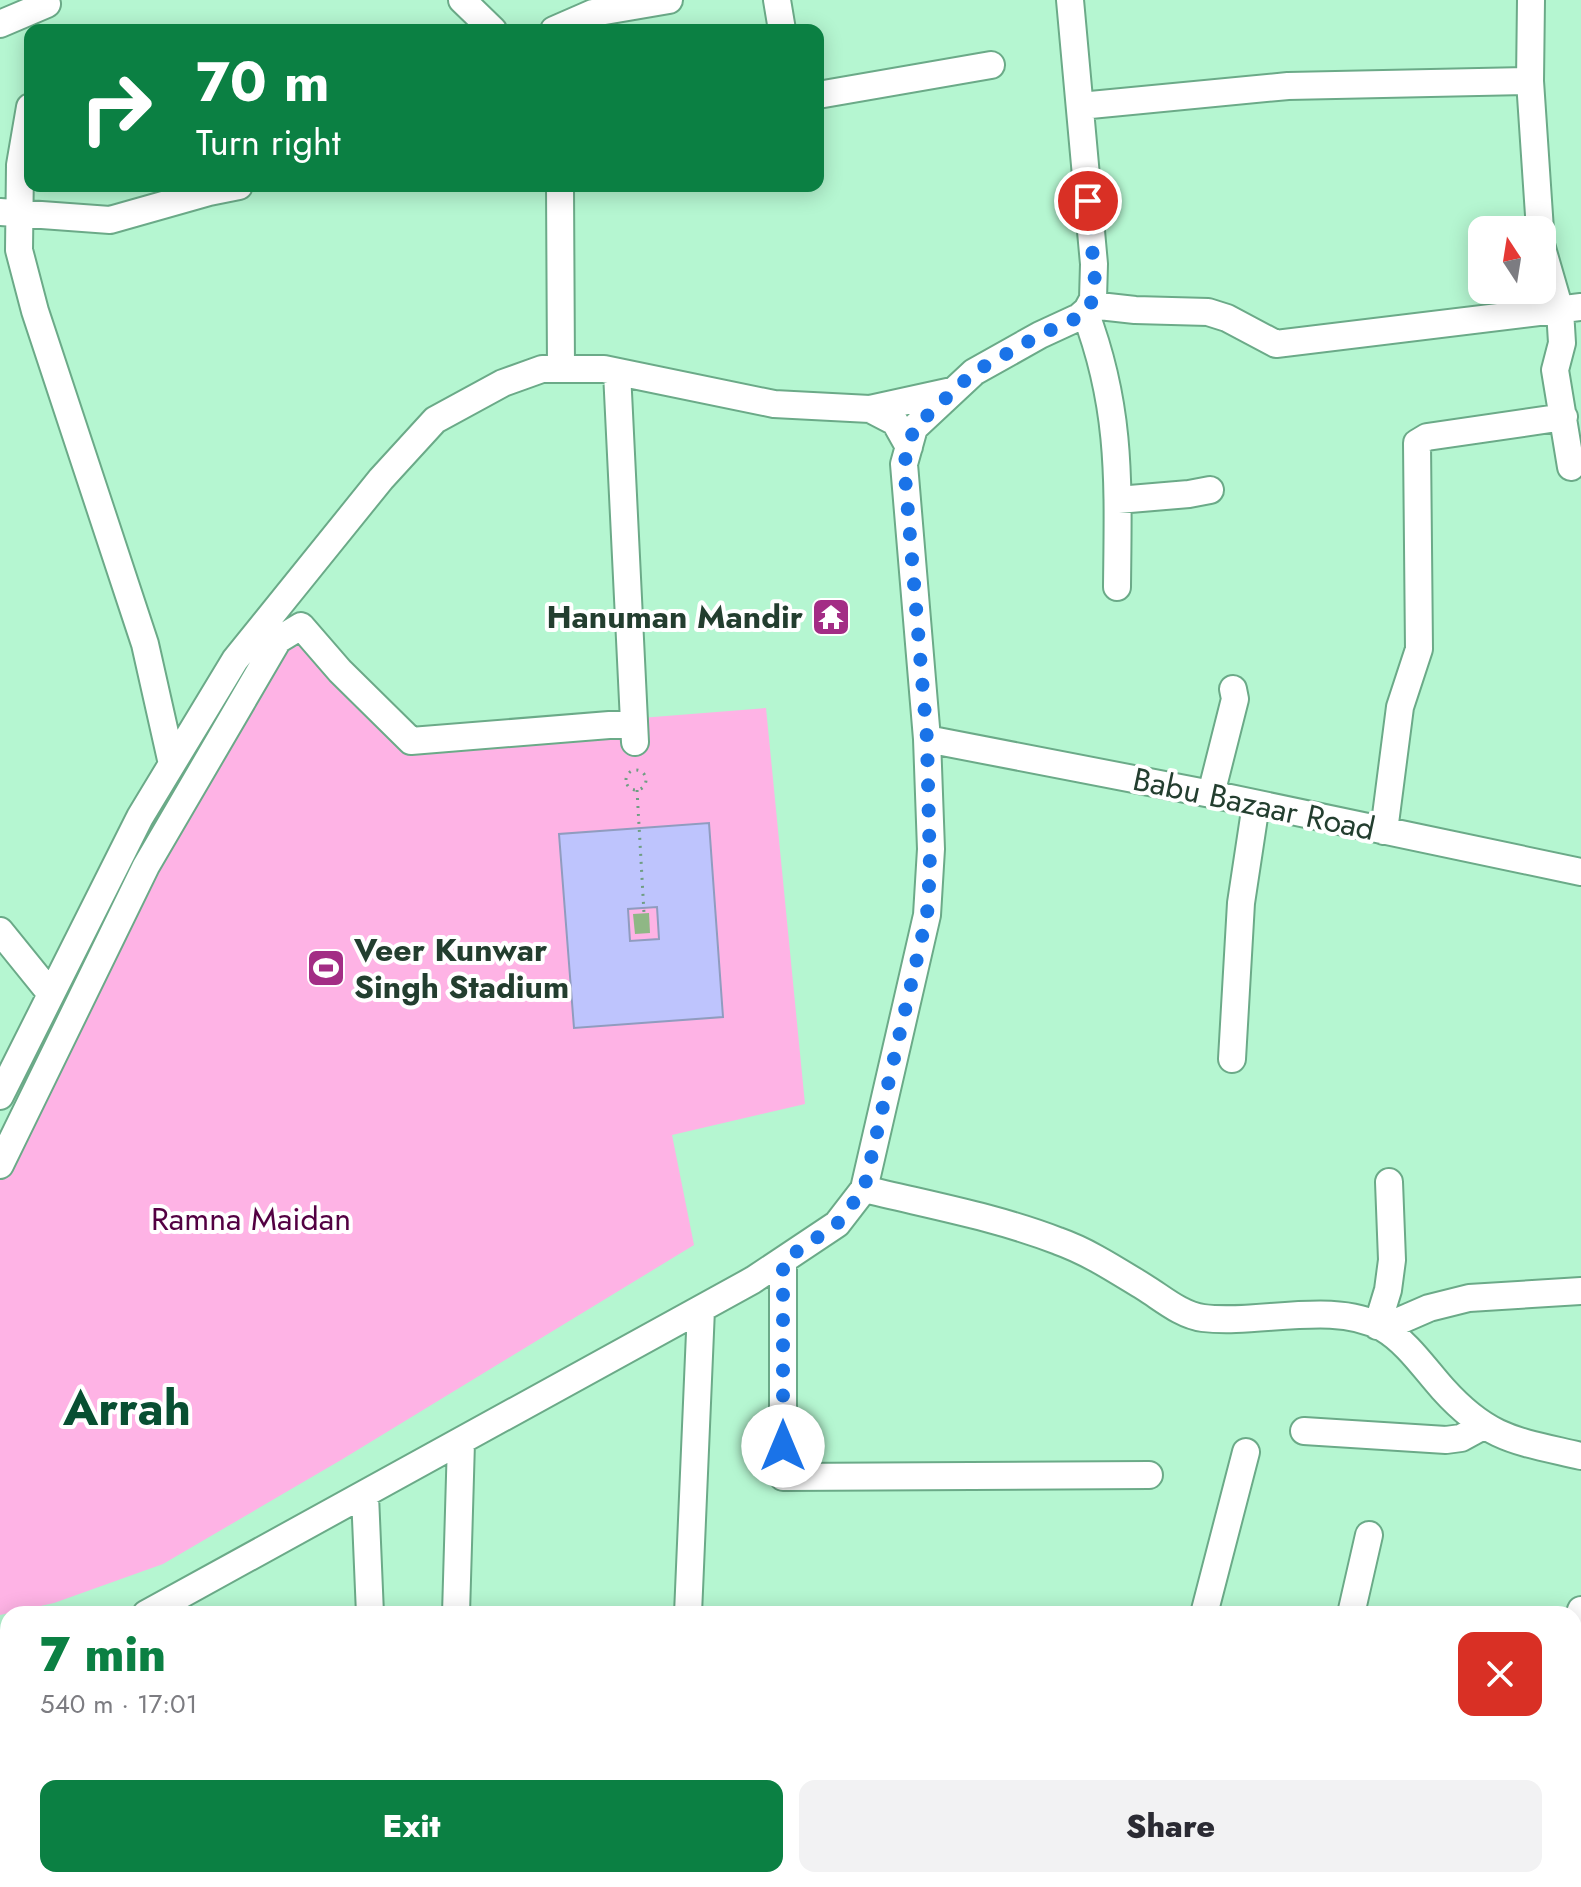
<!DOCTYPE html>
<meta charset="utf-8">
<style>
:root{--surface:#fff;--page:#f2f2f3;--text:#2b2b33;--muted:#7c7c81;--accent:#0b8043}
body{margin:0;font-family:Jost,sans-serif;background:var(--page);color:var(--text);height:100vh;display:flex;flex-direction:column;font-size:30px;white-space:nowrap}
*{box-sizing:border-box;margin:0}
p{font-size:26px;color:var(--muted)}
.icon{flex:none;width:44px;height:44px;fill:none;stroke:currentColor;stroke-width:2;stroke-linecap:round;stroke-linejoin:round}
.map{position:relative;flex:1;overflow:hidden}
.side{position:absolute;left:0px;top:1606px;width:1582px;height:282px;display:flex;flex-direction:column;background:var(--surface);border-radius:24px 24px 0 0;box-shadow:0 4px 20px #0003}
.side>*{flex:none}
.top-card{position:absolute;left:24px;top:24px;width:800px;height:168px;border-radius:16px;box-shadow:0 4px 20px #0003;background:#0b8043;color:#fff;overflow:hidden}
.needle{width:52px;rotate:348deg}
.buttons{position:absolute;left:1468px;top:216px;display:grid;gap:16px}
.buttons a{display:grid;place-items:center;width:88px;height:88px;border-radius:16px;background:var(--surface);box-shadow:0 4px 20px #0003;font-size:40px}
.pin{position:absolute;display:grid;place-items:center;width:68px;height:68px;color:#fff;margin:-34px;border:4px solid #fff;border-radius:50%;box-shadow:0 2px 8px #0007}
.me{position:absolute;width:88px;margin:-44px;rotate:0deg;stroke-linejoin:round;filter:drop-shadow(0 0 6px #0008)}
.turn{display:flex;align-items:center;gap:28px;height:168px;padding:0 40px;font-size:36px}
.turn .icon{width:104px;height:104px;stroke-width:2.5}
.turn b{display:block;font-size:56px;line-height:68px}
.round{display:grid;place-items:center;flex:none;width:84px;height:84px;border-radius:16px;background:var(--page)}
.overview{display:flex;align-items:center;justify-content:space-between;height:136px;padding:0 40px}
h1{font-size:48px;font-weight:800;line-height:60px;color:var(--accent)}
.action{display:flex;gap:16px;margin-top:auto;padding:16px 40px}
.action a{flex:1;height:92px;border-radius:16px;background:var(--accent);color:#fff;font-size:32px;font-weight:800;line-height:92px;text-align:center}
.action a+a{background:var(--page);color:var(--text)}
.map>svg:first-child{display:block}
.green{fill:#feb3e5}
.water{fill:#bec4fd;stroke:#909cbf;stroke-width:2;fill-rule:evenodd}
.building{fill:#8fb785}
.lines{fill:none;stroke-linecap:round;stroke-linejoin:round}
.minor-casing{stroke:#6baa88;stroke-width:30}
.path{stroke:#6f9e83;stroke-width:3;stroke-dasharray:2 6;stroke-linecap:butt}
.minor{stroke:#fff;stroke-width:26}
.route{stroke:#1a73e8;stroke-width:14;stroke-dasharray:0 25.2}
.labels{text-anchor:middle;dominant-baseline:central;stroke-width:8;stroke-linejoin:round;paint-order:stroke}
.poi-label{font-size:32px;font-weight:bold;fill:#233e2f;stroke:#fff;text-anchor:end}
.street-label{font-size:32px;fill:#233e2f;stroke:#fff}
.park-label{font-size:32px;fill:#530042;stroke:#fff}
.town-label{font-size:48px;font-weight:bold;fill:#084f32;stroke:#fff}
</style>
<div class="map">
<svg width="1581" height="1887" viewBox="0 0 1581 1887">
<rect width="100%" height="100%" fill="#b5f6d1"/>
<!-- green -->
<path class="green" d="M 286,631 L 384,726 L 450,733 L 766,708 L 805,1104 L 672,1135 L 694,1245 L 341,1460 L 163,1564 L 54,1603 L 0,1615 L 0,1148 L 101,930 L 170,798 Z"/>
<!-- water -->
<path class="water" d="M 709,823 L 723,1017 L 574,1028 L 559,834 ZM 657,907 L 659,939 L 630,941 L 628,909 Z"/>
<!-- building -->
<path class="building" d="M 649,913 L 650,933 L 635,934 L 633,914 Z"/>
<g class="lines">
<defs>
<path id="minor" d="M 462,0 L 493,30
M 777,0 L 782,30
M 1531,0 L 1530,81 L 1540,230
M 0,24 L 47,4
M 554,30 L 593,13 L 669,0
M 818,95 L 991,65
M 1080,106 L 1288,86 L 1530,81
M 30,107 L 20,165 L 19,250 L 35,311 L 145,644 L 172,764
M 560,186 L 561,369
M 0,212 L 110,220 L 209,192 L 239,186
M 1542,248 L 1560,310 L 1562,343 L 1555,370 L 1571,467
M 1090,305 L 1135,310 L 1208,312 L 1227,318 L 1276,344 L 1581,307
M 1085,312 C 1122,409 1118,485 1117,587
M 617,372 L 635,742
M 870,409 L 952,391
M 1118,500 L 1189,494 L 1210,490
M 927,739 L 1211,794 L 1581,872
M 1211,794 L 1235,699 L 1233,689
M 1384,831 L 1400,707 L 1419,649 L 1417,443 L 1427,437 L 1564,417
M 0,931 L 51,994
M 1232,1059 L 1241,903 L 1256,804
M 0,1096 L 140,817 L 235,660 L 381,479 L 435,420 L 503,383 L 542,369 L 604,369 L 774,404 L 870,409 L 895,422 L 909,447
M 0,1165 L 146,866 L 278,640 L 301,626 L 340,671 L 411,741 L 634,723
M 864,1189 C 929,1205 996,1217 1058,1241 C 1089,1252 1116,1270 1144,1287 C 1162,1298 1181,1315 1203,1318 C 1258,1325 1334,1300 1383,1328 C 1407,1342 1425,1369 1443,1389 C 1489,1440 1517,1441 1581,1456
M 783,1261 L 783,1477 L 1149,1475
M 1377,1326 L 1388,1290 L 1392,1260 L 1389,1182
M 1383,1328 L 1429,1308 L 1469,1298 L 1581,1291
M 1304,1431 L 1446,1440 L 1461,1438 L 1483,1426
M 365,1495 L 370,1614
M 146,1614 L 753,1280 L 837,1224 L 864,1189 L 927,915 L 931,849 L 927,739 L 904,464 L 914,428 L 974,372 L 1040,335 L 1079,317 L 1087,310 L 1093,299 L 1094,264 L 1070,0
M 456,1614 L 461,1442
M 688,1614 L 701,1309
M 1204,1614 L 1246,1452
M 1351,1614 L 1369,1535
M 1574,1630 L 1581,1610
M 0,1662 L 8,1661
M 1574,1702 L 1581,1702
M 0,1830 L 8,1829
M 137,1880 L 138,1887
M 447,1887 L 447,1880
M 677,1887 L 677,1880
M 1282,1887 L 1284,1880
M 1413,1887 L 1415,1880
M 1498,1887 L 1499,1880"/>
</defs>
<!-- minor casing -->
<use href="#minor" class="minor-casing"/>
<!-- path -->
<path class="path" d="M626 780a10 10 0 1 1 20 0a10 10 0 1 1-20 0Z
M 637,790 L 644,913"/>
<!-- minor -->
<use href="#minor" class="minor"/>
</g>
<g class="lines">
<!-- route -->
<path class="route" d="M 783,1446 L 783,1261 L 837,1224 L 864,1189 L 927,915 L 930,871 L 927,739 L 904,464 L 914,428 L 974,372 L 1040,335 L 1079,317 L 1087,310 L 1093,299 L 1095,282 L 1088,201"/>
</g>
<!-- icons -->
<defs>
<symbol id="temple-square" viewBox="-11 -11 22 22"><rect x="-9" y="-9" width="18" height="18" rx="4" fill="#a32d85" stroke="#fff"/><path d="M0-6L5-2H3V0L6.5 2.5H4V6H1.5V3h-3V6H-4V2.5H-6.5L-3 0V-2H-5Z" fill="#fff"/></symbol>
<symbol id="stadium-square" viewBox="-11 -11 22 22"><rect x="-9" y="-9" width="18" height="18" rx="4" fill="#a32d85" stroke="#fff"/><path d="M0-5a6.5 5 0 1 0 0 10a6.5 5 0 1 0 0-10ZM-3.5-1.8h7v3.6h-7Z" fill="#fff"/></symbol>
</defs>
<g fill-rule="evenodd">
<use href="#temple-square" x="809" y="595" width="44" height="44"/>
<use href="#stadium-square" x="304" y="946" width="44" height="44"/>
</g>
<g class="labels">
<!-- poi labels -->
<g class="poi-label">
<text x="803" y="617">Hanuman Mandir</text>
<text x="354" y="950" text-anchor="start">Veer Kunwar<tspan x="354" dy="37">Singh Stadium</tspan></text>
</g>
<!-- street labels -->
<g class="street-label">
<text transform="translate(1254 804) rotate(12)">Babu Bazaar Road</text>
</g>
<!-- park labels -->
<g class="park-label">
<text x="251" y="1219">Ramna Maidan</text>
</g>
<!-- town labels -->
<g class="town-label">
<text x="127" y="1408">Arrah</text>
</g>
</g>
</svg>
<div class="buttons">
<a><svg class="needle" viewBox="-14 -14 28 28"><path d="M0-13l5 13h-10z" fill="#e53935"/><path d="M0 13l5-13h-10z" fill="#7c7c81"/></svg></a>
</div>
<div class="pin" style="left:1088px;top:201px;background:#d93025"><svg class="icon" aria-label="arrive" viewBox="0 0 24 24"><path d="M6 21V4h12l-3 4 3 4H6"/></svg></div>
<svg class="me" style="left:783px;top:1446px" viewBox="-20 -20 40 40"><circle r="19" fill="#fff"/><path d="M0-13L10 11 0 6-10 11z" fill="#1a73e8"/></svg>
<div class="top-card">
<div class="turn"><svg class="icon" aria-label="right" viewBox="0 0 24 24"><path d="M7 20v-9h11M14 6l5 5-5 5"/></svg><div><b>70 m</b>Turn right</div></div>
</div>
<section class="side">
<div class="overview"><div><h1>7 min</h1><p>540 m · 17:01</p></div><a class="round" style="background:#d93025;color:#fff"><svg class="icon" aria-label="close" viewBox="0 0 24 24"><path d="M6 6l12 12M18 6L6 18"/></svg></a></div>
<div class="action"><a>Exit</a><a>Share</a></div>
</section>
</div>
